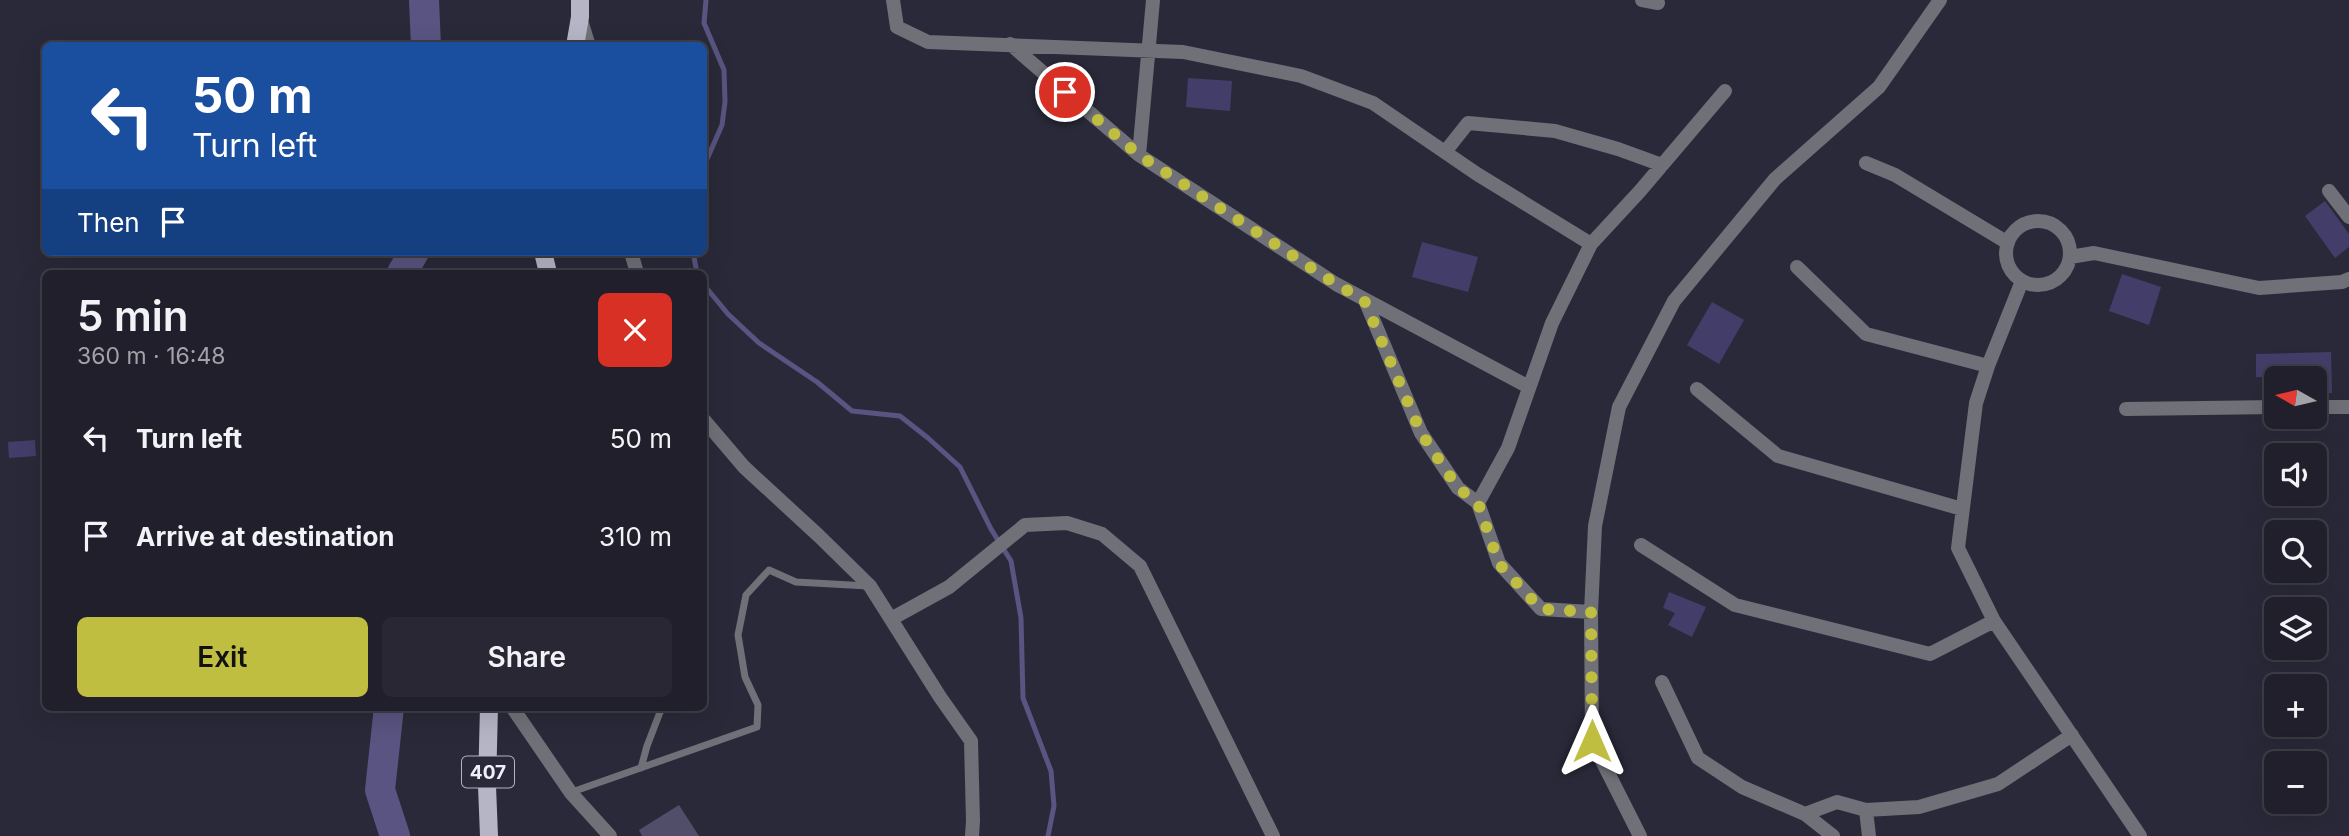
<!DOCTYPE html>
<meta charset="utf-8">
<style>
:root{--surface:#201f2b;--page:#282733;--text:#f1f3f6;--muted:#a2a2a9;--line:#3d3d47;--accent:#c0be40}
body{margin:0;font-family:Inter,sans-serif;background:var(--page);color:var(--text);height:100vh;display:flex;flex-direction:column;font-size:26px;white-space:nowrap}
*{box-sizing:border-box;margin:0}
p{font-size:23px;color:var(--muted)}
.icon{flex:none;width:38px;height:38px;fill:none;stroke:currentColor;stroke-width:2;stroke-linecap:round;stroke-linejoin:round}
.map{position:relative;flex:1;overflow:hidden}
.side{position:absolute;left:42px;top:270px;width:665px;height:441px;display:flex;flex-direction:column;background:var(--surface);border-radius:10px;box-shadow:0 7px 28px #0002,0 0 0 2px var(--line)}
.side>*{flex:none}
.banner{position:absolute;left:42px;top:42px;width:665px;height:214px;border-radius:10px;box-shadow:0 7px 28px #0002,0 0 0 2px var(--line);background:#1a4fa0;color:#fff;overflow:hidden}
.needle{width:46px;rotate:278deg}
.fabs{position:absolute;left:2264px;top:366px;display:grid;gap:14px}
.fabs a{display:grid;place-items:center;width:63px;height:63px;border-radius:10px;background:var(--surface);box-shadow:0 7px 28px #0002,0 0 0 2px var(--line);font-size:35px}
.pin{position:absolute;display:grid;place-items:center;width:60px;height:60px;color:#fff;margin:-30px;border:4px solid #fff;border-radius:50%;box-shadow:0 2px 7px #0007}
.me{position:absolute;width:77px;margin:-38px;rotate:0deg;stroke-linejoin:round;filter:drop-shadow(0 0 5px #0008)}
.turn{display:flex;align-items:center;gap:24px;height:147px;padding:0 35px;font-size:32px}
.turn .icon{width:91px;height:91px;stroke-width:2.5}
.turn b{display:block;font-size:49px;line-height:60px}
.then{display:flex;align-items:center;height:66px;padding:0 35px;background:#0003;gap:14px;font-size:26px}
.round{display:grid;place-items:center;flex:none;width:74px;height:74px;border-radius:10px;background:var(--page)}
.head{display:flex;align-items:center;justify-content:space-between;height:119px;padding:0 35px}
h1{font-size:42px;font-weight:600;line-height:52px}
.button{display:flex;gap:14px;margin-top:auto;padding:14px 35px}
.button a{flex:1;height:80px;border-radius:10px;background:var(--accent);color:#111;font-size:28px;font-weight:600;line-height:80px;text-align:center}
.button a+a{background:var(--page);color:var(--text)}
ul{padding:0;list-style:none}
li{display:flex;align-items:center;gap:21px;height:98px;padding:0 35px}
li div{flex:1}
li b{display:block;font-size:26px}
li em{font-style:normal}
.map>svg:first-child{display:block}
.green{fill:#504e69}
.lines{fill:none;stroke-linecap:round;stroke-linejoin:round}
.stream{stroke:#595481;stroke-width:5}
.river{stroke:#595481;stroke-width:30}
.building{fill:#433e69}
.service{stroke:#707078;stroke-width:7}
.minor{stroke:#707078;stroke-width:14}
.primary{stroke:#b6b5c6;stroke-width:18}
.route{stroke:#c0be40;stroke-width:12;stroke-dasharray:0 21.6}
.labels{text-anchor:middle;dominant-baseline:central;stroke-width:7;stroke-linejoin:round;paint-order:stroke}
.shield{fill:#2a2939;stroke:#b4b4c0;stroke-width:2}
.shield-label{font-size:19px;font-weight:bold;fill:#efeffa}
</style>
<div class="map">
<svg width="2349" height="836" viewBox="0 0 2349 836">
<rect width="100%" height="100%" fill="#2a2939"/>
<!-- green -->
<path class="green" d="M 679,805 L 699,836 L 642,836 L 639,830 Z"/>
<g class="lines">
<!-- stream -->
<path class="stream" d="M 704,166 L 722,125 L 725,102 L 724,70 L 704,23 L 706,0
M 693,252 L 697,273
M 704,285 L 728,314 L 759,343 L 817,382 L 852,411 L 900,416 L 928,438 L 960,467 L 991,529 L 1011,561 L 1021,618 L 1023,698 L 1051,771 L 1054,806 L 1048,836"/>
<!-- river -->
<path class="river" d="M 424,0 L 426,46
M 402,273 L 414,252
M 389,707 L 380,790 L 395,836"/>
</g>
<!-- building -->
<path class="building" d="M 1188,78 L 1232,81 L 1230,111 L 1186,107 Z
M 2325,201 L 2349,234 L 2349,247 L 2335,258 L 2305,216 Z
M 1422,242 L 1478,257 L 1468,292 L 1412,277 Z
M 2122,274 L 2161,287 L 2149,325 L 2109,311 Z
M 1712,302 L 1744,320 L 1719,364 L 1687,345 Z
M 2331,352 L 2332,393 L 2315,394 L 2315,378 L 2256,377 L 2256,354 Z
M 35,440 L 36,456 L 9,458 L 8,442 Z
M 1669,592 L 1706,607 L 1692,637 L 1668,625 L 1675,613 L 1663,608 Z"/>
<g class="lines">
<!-- service -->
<path class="service" d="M 641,768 L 647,746 L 662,707
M 572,792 L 757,727 L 758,705 L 745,677 L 738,635 L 746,595 L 769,570 L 796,582 L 868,586"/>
<!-- minor -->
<path class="minor" d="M 893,0 L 897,27 L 928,42 L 1183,52 L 1301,76 L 1373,103 L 1477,174 L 1591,244
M 1642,0 L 1658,3
M 580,17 L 589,46
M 1010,44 L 1139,155 L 1336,284 L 1529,387
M 1445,152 L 1468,123 L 1555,131 L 1618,149 L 1662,165
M 1139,155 L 1153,0
M 1866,163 L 1895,175 L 2008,243
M 2329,191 L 2349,217
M2006 253a32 32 0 1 1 64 0a32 32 0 1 1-64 0Z
M 631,252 L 637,273
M 2070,257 L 2094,253 L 2259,288 L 2342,282 L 2349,279
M 1797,267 L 1866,334 L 1988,366
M 2022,281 L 1988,366 L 1976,403 L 1958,548 L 1994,621 L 2140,836
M 1365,300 L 1421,433 L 1458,488 L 1478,503
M 1697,389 L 1778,456 L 1962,509
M 2315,407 L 2349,407
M 2126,409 L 2277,407
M 704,420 L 744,467 L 819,536 L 870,586 L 940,697 L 971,741 L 973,821 L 972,836
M 1641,545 L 1735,605 L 1930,654 L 1994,621
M 1591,612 L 1541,609 L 1499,563 L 1478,503 L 1508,448 L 1552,323 L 1591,244 L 1640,191 L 1725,91
M 891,619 L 949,587 L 1025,525 L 1067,523 L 1102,534 L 1140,566 L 1273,836
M 1662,682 L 1698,758 L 1742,787 L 1805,814
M 512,707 L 571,793 L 610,836
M 1640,836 L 1592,741 L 1591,612 L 1595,526 L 1619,407 L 1674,301 L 1775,179 L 1879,87 L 1940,0
M 1833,836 L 1805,814 L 1837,802 L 1866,810
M 1869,836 L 1866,810 L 1919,807 L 1998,784 L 2072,735"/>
<!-- primary -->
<path class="primary" d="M 575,46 L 580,17 L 580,0
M 543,252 L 548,273
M 489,707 L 487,786 L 489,836"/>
</g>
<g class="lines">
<!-- route -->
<path class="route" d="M 1065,92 L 1139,155 L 1336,284 L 1364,300 L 1421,433 L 1458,488 L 1478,503 L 1499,564 L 1541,609 L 1591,612 L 1592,741"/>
</g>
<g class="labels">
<!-- shield labels -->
<rect class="shield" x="462" y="756.5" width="52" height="31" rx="5"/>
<g class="shield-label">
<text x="488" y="772">407</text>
</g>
</g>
</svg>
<div class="fabs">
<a><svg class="needle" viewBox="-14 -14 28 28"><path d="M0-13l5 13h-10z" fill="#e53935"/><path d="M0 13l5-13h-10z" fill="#a2a2a9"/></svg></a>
<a><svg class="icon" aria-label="sound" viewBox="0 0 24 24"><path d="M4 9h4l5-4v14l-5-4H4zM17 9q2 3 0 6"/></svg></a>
<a><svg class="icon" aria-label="search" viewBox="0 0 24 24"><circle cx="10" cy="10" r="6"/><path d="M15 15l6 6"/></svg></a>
<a><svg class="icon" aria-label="layers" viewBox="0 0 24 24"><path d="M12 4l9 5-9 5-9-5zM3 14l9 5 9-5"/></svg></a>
<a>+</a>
<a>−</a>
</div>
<div class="pin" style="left:1065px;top:92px;background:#d93025"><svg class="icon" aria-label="arrive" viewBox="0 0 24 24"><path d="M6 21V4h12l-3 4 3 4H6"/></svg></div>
<svg class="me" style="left:1592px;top:741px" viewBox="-20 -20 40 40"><path d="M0-17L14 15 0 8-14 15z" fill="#c0be40" stroke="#fff" stroke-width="4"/></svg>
<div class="banner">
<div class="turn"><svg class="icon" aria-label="left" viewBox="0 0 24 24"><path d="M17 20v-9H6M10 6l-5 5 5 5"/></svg><div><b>50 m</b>Turn left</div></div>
<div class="then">Then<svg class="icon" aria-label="arrive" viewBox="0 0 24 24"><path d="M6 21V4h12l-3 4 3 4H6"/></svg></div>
</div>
<section class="side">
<div class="head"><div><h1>5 min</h1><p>360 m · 16:48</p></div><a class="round" style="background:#d93025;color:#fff"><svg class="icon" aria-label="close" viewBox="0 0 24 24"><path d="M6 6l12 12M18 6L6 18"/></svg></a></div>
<ul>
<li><svg class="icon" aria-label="left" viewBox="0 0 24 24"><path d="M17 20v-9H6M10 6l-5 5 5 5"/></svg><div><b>Turn left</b></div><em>50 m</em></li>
<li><svg class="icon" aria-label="arrive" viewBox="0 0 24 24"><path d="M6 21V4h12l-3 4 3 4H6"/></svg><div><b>Arrive at destination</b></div><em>310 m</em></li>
</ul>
<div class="button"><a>Exit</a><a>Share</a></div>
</section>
</div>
